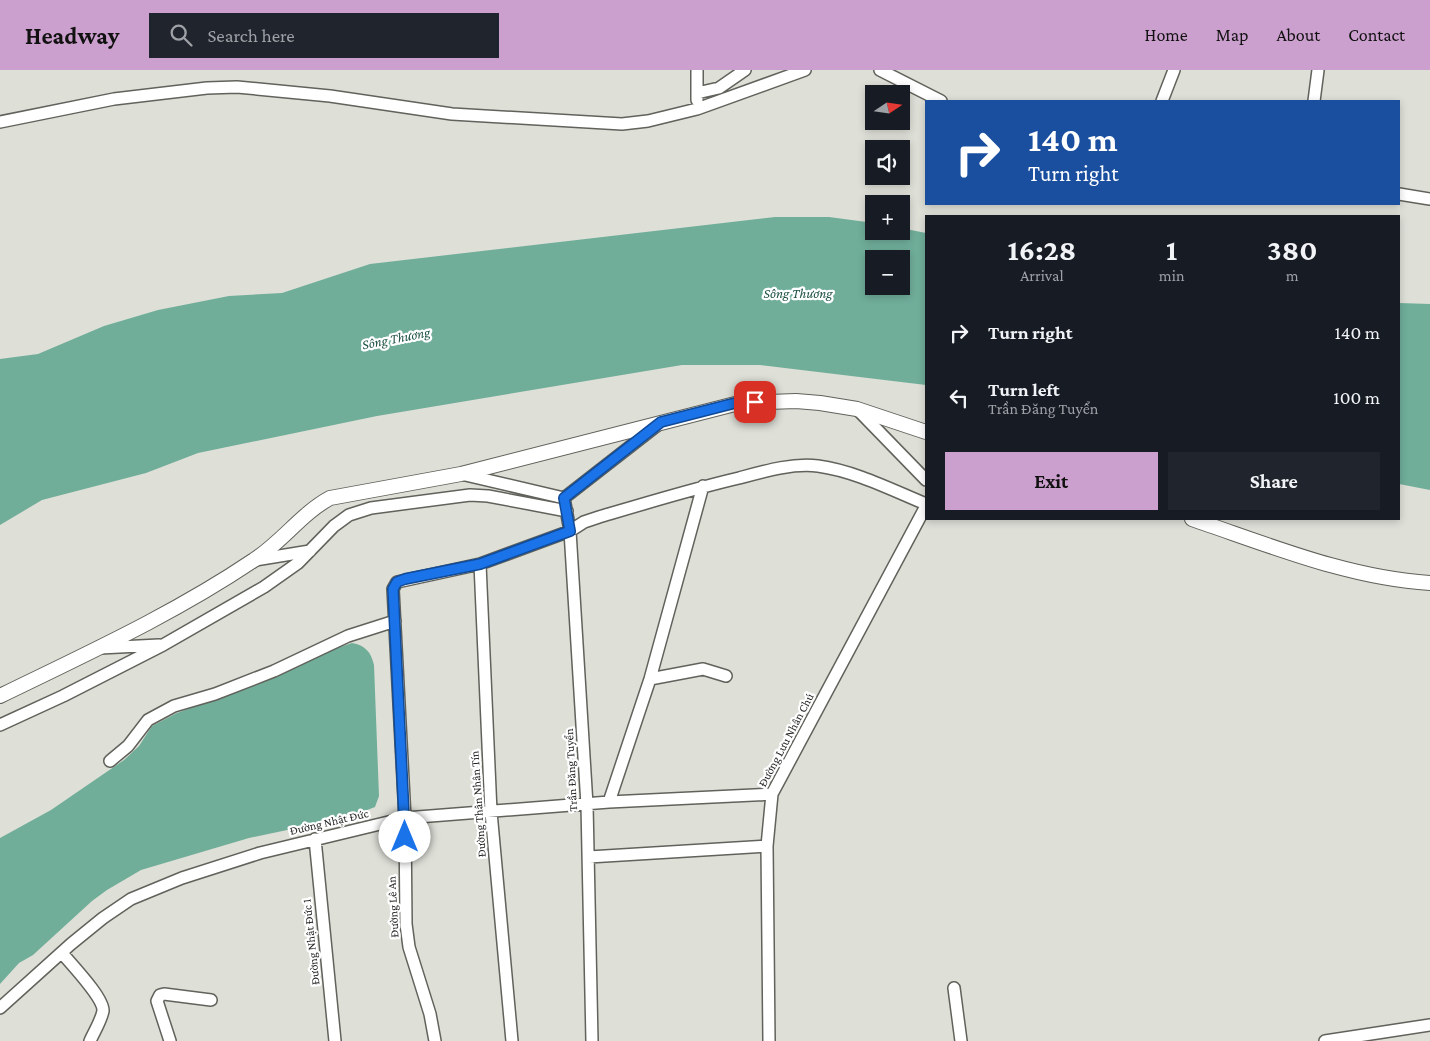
<!DOCTYPE html>
<meta charset="utf-8">
<style>
:root{--surface:#171b24;--page:#20242c;--text:#f1f3f6;--muted:#9ea1a6;--accent:#cca0ce}
body{margin:0;font-family:"Crimson Pro",serif;background:var(--page);color:var(--text);height:100vh;display:flex;flex-direction:column;font-size:19px;white-space:nowrap}
*{box-sizing:border-box;margin:0}
p{font-size:16px;color:var(--muted)}
.icon{flex:none;width:28px;height:28px;fill:none;stroke:currentColor;stroke-width:2;stroke-linecap:round;stroke-linejoin:round}
.map{position:relative;flex:1;overflow:hidden}
.details{position:absolute;left:925px;top:145px;width:475px;height:305px;display:flex;flex-direction:column;background:var(--surface);border-radius:0px;box-shadow:0 2px 8px #0003}
.details>*{flex:none}
.banner{position:absolute;left:925px;top:30px;width:475px;height:105px;border-radius:0px;box-shadow:0 2px 8px #0003;background:#1a4fa0;color:#fff;overflow:hidden}
.needle{width:32px;rotate:77deg}
.buttons{position:absolute;left:865px;top:15px;display:grid;gap:10px}
.buttons a{display:grid;place-items:center;width:45px;height:45px;border-radius:0px;background:var(--surface);box-shadow:0 2px 8px #0003;font-size:25px}
.pin{position:absolute;display:grid;place-items:center;width:42px;height:42px;color:#fff;margin:-21px;border-radius:10px;box-shadow:0 2px 8px #0006}
.me{position:absolute;width:55px;margin:-28px;rotate:0deg;stroke-linejoin:round;filter:drop-shadow(0 0 4px #0008)}
.turn{display:flex;align-items:center;gap:18px;height:105px;padding:0 20px;font-size:22px}
.turn .icon{width:65px;height:65px;stroke-width:2.5}
.turn b{display:block;font-size:35px;line-height:42px}
.eta{display:flex;justify-content:space-evenly;align-items:center;height:85px;text-align:center}
.eta b{font-size:30px;font-weight:700;line-height:35px}
.action{display:flex;gap:10px;margin-top:auto;padding:10px 20px}
.action a{flex:1;height:58px;border-radius:0px;background:var(--accent);color:#111;font-size:20px;font-weight:700;line-height:58px;text-align:center}
.action a+a{background:var(--page);color:var(--text)}
ul{padding:0;list-style:none}
li{display:flex;align-items:center;gap:15px;height:65px;padding:0 20px}
li div{flex:1}
li b{display:block;font-size:19px}
li em{font-style:normal}
header{display:flex;align-items:center;gap:30px;box-sizing:border-box;height:70px;padding:0 25px;background:var(--accent);color:#111}
header strong{font-size:24px}
nav{display:flex;gap:28px;margin-inline-start:auto;font-size:18px}
.search{width:350px;height:45px;background:var(--page);display:flex;align-items:center;gap:12px;box-sizing:border-box;padding:0 18px;border-radius:0px;color:var(--muted);font-size:19px}
.map>svg:first-child{display:block}
.water{fill:#70ae9a;fill-rule:evenodd}
.lines{fill:none;stroke-linecap:round;stroke-linejoin:round}
.minor-casing{stroke:#61625b;stroke-width:14}
.tertiary-casing{stroke:#61625b;stroke-width:16}
.minor{stroke:#fff;stroke-width:11}
.tertiary{stroke:#fff;stroke-width:14}
.route-casing{stroke:#114b97;stroke-width:12}
.route{stroke:#1a73e8;stroke-width:9}
.labels{text-anchor:middle;dominant-baseline:central;stroke-width:4.5;stroke-linejoin:round;paint-order:stroke}
.street-label{font-size:12px;fill:#262724;stroke:#fff}
.water-label{font-size:14px;font-style:italic;fill:#205345;stroke:#fff}
</style>
<header>
<strong>Headway</strong>
<div class="search"><svg class="icon" aria-label="search" viewBox="0 0 24 24"><circle cx="10" cy="10" r="6"/><path d="M15 15l6 6"/></svg>Search here</div>
<nav><a>Home</a><a>Map</a><a>About</a><a>Contact</a></nav>
</header>
<div class="map">
<svg width="1430" height="971" viewBox="0 0 1430 971">
<rect width="100%" height="100%" fill="#dedfd7"/>
<!-- water -->
<path class="water" d="M 775,147 L 829,147 L 874,153 L 874,161 L 901,161 L 901,158 L 926,163 L 926,315 L 760,295 L 682,295 L 377,346 L 198,383 L 146,403 L 42,430 L 0,455 L 0,289 L 38,284 L 104,256 L 158,240 L 229,226 L 282,223 L 370,194 ZM 874,189 L 901,189 L 901,216 L 874,216 Z
M 1399,233 L 1430,234 L 1430,420 L 1399,414 Z
M 352,573 C 365,575 371,582 374,595 L 379,726 L 375,737 L 349,747 L 249,768 L 141,800 L 107,820 L 92,831 L 33,885 L 19,893 L 0,914 L 0,768 L 51,740 L 124,690 L 139,676 L 152,656 L 177,643 L 278,606 L 328,581 Z"/>
<g class="lines">
<defs>
<path id="minor" d="M 697,0 L 697,30
M 880,0 L 941,31
M 697,23 L 719,18 L 745,0
M 1162,31 L 1174,0
M 1314,31 L 1318,0
M 0,52 L 114,29 L 207,18 L 237,17 L 330,26 L 452,44 L 622,54 L 648,51 L 697,39 L 805,0
M 1399,124 L 1430,129
M 857,339 L 926,410
M 461,404 L 564,428 L 659,354
M 564,428 L 570,461 L 587,735 L 592,971
M 255,490 L 310,481
M 480,494 L 491,742 L 512,971
M 100,578 L 159,575
M 650,609 L 703,599 L 726,606
M 0,655 L 63,626 L 163,575 L 264,517 L 298,493 L 334,456 L 349,445 L 371,438 L 470,425 L 488,426 L 567,441
M 110,691 L 128,676 L 148,650 L 174,636 L 215,624 L 274,601 L 348,566 L 395,551
M 609,732 L 650,609 L 703,416
M 315,769 L 335,971
M 589,787 L 767,776
M 62,883 C 71,894 104,928 103,941 C 101,951 94,962 90,971
M 954,918 L 961,971
M 0,938 L 71,874 L 103,848 L 131,829 L 182,808 L 260,783 L 405,748 L 609,732 L 772,724
M 170,971 L 157,931 L 160,925 L 164,924 L 211,930
M 435,971 L 430,944 L 409,877 L 406,854 L 405,748 L 393,519 L 397,512 L 480,494 L 570,461 L 584,452 L 599,447 C 646,433 692,419 739,408 C 765,401 792,393 818,396 C 855,401 892,420 926,434
M 769,971 L 767,776 L 772,724 L 926,436
M 1325,971 L 1430,955"/>
<path id="tertiary" d="M 1192,449 C 1269,475 1348,508 1430,513
M 0,626 C 86,584 174,544 254,490 C 282,472 302,443 330,428 L 461,404 L 739,333 L 796,331 L 820,333 L 857,339 L 926,362"/>
</defs>
<!-- minor casing -->
<use href="#minor" class="minor-casing"/>
<!-- tertiary casing -->
<use href="#tertiary" class="tertiary-casing"/>
<!-- minor -->
<use href="#minor" class="minor"/>
<!-- tertiary -->
<use href="#tertiary" class="tertiary"/>
</g>
<g class="lines">
<defs>
<path id="route" d="M 405,767 L 393,519 L 397,512 L 405,509 L 480,494 L 570,461 L 564,428 L 661,352 L 739,332 L 755,332"/>
</defs>
<!-- route casing -->
<use href="#route" class="route-casing"/>
<!-- route -->
<use href="#route" class="route"/>
</g>
<g class="labels">
<!-- street labels -->
<g class="street-label">
<text transform="translate(786 670) rotate(-62)">Đường Lưu Nhân Chú</text>
<text transform="translate(571 700) rotate(-93)">Trần Đăng Tuyển</text>
<text transform="translate(478 734) rotate(-94)">Đường Thân Nhân Tín</text>
<text transform="translate(329 752) rotate(-13)">Đường Nhật Đức</text>
<text transform="translate(393 837) rotate(-93)">Đường Lê An</text>
<text transform="translate(311 872) rotate(-96)">Đường Nhật Đức 1</text>
</g>
<!-- water labels -->
<g class="water-label">
<text x="798" y="223">Sông Thương</text>
<text transform="translate(396 268) rotate(-11)">Sông Thương</text>
</g>
</g>
</svg>
<div class="buttons">
<a><svg class="needle" viewBox="-14 -14 28 28"><path d="M0-13l5 13h-10z" fill="#e53935"/><path d="M0 13l5-13h-10z" fill="#9ea1a6"/></svg></a>
<a><svg class="icon" aria-label="sound" viewBox="0 0 24 24"><path d="M4 9h4l5-4v14l-5-4H4zM17 9q2 3 0 6"/></svg></a>
<a>+</a>
<a>−</a>
</div>
<div class="pin" style="left:755px;top:332px;background:#d93025"><svg class="icon" aria-label="arrive" viewBox="0 0 24 24"><path d="M6 21V4h12l-3 4 3 4H6"/></svg></div>
<svg class="me" style="left:405px;top:767px" viewBox="-20 -20 40 40"><circle r="19" fill="#fff"/><path d="M0-13L10 11 0 6-10 11z" fill="#1a73e8"/></svg>
<div class="banner">
<div class="turn"><svg class="icon" aria-label="right" viewBox="0 0 24 24"><path d="M7 20v-9h11M14 6l5 5-5 5"/></svg><div><b>140 m</b>Turn right</div></div>
</div>
<section class="details">
<div class="eta">
<div><b>16:28</b><p>Arrival</p></div>
<div><b>1</b><p>min</p></div>
<div><b>380</b><p>m</p></div>
</div>
<ul>
<li><svg class="icon" aria-label="right" viewBox="0 0 24 24"><path d="M7 20v-9h11M14 6l5 5-5 5"/></svg><div><b>Turn right</b></div><em>140 m</em></li>
<li><svg class="icon" aria-label="left" viewBox="0 0 24 24"><path d="M17 20v-9H6M10 6l-5 5 5 5"/></svg><div><b>Turn left</b><p>Trần Đăng Tuyển</p></div><em>100 m</em></li>
</ul>
<div class="action"><a>Exit</a><a>Share</a></div>
</section>
</div>
